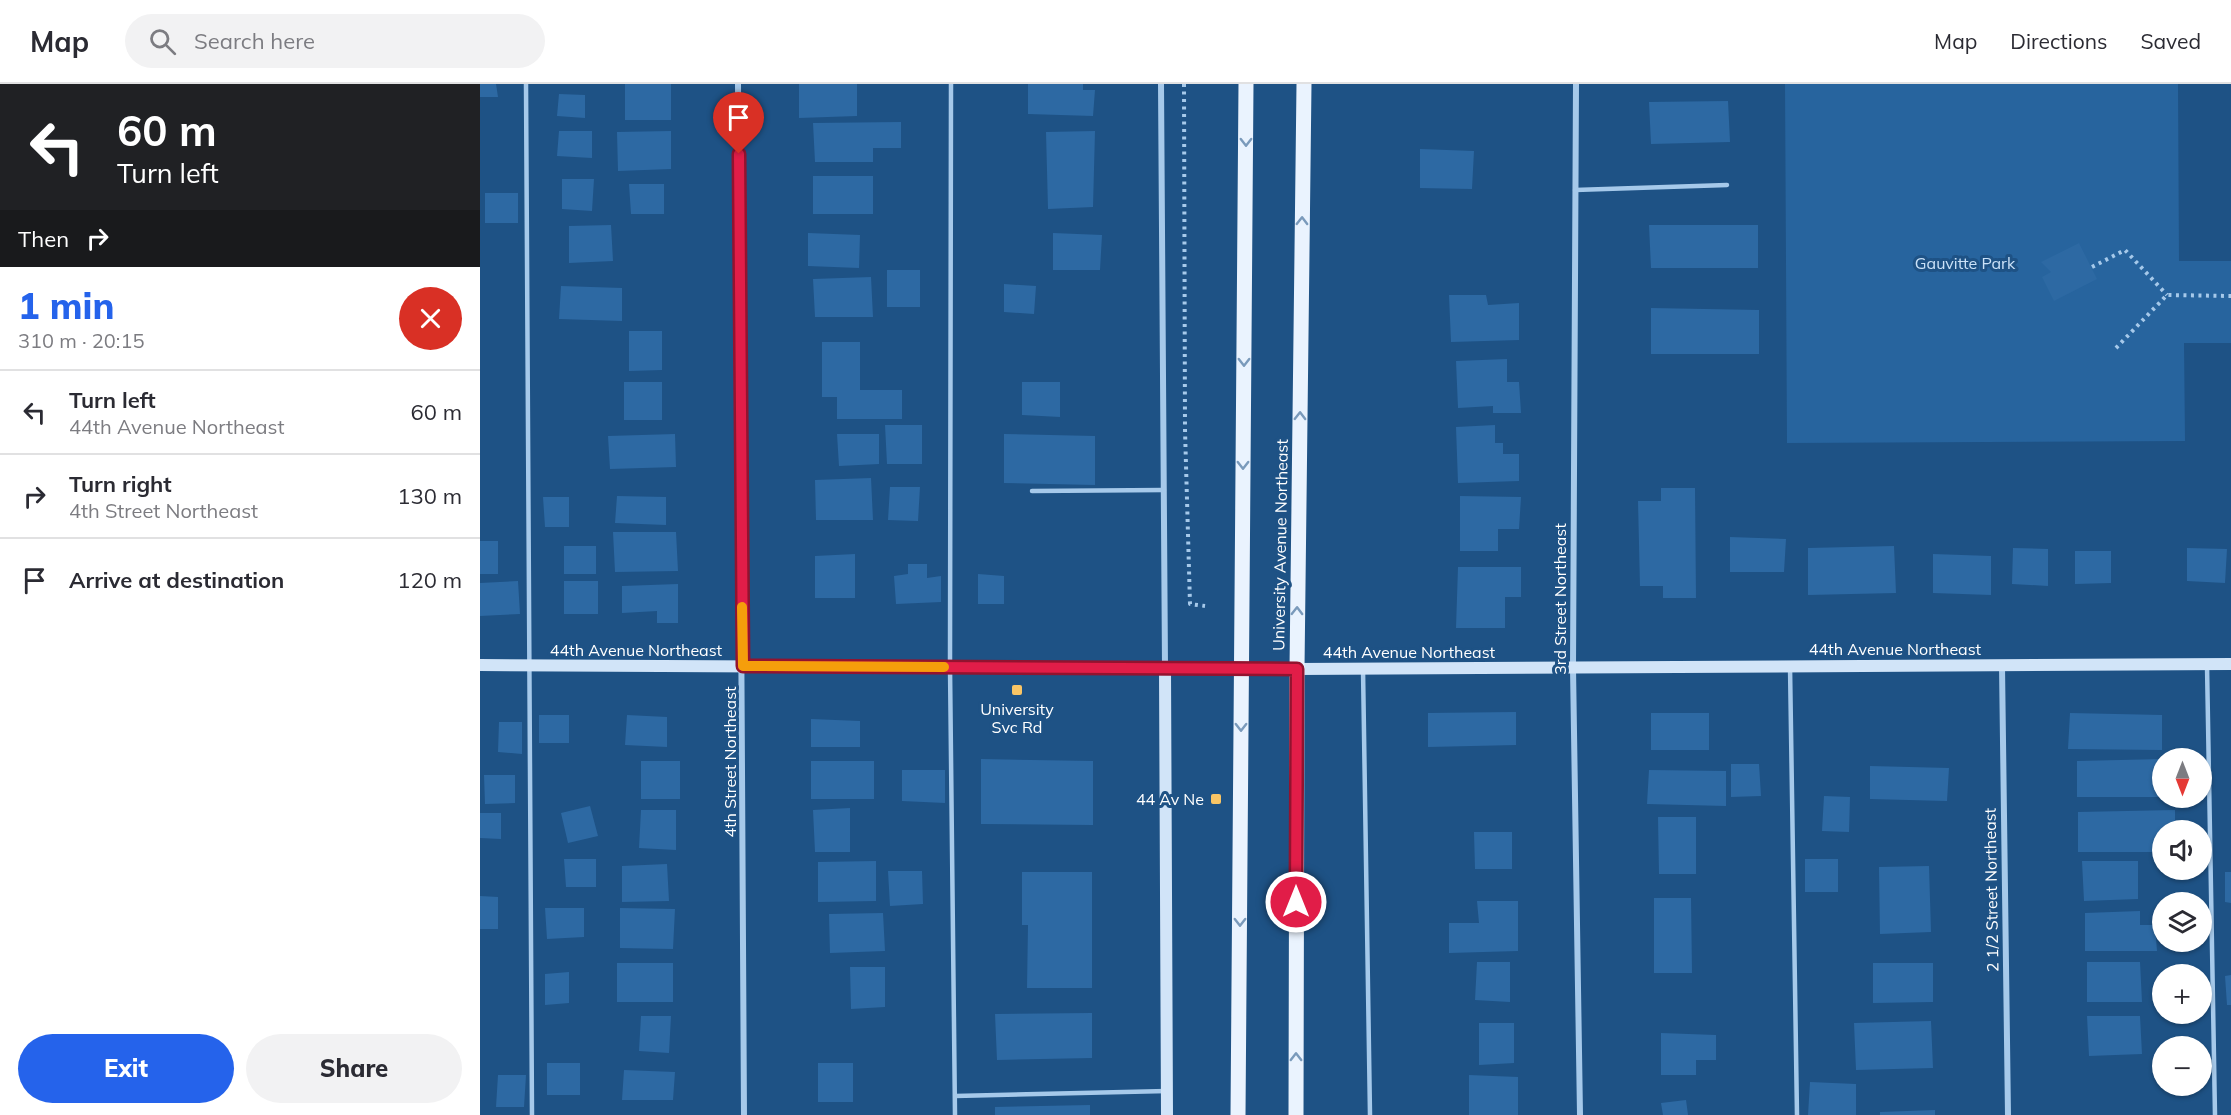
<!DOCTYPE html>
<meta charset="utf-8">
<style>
:root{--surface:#fff;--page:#f2f2f3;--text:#2b2b33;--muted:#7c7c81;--line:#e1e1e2;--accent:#2563eb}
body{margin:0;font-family:Mulish,sans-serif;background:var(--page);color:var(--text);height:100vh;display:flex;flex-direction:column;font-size:22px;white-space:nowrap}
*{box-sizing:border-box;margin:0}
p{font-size:20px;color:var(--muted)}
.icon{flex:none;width:33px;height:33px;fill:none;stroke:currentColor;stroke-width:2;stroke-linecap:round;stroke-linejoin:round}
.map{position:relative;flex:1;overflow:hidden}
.sheet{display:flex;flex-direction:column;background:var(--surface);width:480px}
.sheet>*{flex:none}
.top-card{background:#202124;color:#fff;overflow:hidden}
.needle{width:39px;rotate:180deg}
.tools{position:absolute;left:1672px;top:664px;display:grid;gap:12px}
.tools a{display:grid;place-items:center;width:60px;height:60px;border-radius:50%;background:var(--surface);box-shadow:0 2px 4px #0004;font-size:30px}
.pin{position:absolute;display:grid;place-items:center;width:51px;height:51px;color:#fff;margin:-62px -26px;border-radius:50% 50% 50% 0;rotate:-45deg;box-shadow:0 0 6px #0007}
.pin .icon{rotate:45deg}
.me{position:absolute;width:66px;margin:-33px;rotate:0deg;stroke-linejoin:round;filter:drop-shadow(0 0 4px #0008)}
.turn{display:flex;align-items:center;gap:21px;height:126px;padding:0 18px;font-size:27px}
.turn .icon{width:78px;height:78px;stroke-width:2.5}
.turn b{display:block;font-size:42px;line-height:51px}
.then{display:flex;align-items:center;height:57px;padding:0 18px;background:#0003;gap:12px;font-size:22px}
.round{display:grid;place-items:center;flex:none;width:63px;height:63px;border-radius:32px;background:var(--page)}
.headline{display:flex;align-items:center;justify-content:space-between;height:102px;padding:0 18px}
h1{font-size:36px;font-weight:800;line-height:45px;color:var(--accent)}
.action{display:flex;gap:12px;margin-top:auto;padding:12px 18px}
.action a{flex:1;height:69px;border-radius:36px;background:var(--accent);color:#fff;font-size:24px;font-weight:800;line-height:69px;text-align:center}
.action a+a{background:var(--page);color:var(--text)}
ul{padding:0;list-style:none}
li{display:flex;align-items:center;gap:18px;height:84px;padding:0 18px;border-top:2px solid var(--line)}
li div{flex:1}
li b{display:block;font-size:22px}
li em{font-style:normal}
header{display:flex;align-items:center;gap:36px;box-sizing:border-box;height:84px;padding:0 30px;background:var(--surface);border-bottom:2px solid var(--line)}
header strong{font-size:28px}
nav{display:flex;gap:33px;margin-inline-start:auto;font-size:21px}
.search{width:420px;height:54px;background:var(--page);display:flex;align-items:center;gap:15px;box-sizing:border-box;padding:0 21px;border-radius:33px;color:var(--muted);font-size:22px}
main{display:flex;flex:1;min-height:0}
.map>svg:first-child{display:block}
.green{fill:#27649e}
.building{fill:#2d69a3}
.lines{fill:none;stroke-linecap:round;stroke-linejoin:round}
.path{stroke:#a6c9ea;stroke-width:4;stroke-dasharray:3 4.5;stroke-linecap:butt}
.lane{stroke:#a6c9ea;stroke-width:4.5}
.street{stroke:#a6c9ea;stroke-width:6}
.secondary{stroke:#d1e4f8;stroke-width:12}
.primary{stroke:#eaf3fe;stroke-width:15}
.oneway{stroke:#7a9abb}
.route-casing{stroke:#92132f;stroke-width:15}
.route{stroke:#e11d48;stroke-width:10}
.slow{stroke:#f59e0b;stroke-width:10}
.poi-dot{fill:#f9c565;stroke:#1e5285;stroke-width:2}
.labels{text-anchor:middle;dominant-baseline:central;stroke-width:6;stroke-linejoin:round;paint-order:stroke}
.park-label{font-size:16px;fill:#cbe2f8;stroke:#1e5285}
.street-label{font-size:16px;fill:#fff;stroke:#1e5285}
.poi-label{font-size:16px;fill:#fff;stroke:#1e5285}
</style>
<header>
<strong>Map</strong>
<div class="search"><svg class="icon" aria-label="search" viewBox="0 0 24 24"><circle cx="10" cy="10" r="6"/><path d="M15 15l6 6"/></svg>Search here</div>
<nav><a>Map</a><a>Directions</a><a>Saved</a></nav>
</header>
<main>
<section class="sheet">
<div class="top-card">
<div class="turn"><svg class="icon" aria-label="left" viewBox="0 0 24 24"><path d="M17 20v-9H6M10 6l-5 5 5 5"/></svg><div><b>60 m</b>Turn left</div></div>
<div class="then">Then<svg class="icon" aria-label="right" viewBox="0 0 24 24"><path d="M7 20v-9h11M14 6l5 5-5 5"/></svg></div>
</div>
<div class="headline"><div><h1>1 min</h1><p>310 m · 20:15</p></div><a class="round" style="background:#d93025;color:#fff"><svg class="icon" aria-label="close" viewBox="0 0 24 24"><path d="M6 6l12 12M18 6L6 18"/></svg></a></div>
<ul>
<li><svg class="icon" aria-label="left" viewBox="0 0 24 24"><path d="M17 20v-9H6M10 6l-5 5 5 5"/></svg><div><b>Turn left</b><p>44th Avenue Northeast</p></div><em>60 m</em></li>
<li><svg class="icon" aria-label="right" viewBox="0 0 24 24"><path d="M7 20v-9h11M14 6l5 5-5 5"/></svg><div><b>Turn right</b><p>4th Street Northeast</p></div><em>130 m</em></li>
<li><svg class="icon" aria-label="arrive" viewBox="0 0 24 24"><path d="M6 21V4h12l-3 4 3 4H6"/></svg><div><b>Arrive at destination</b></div><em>120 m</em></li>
</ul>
<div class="action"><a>Exit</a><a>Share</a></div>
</section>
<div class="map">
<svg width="1751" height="1031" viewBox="0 0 1751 1031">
<rect width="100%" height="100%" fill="#1e5285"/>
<!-- green -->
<path class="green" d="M 1305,0 L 1698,0 L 1699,177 L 1751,177 L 1751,259 L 1704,259 L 1705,357 L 1307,359 Z"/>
<!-- building -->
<path class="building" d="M 0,0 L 16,0 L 18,13 L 0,13 Z
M 145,0 L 191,0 L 191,36 L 145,36 Z
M 319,0 L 377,0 L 377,32 L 319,34 Z
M 548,0 L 603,0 L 603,6 L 615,6 L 613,32 L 548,30 Z
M 79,10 L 105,11 L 105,34 L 77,32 Z
M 1248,17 L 1250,58 L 1171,60 L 1169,18 Z
M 421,38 L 421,64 L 393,64 L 393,78 L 335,78 L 333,39 Z
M 79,47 L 112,47 L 112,74 L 77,72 Z
M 191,47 L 191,85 L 138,87 L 137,48 Z
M 615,47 L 613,123 L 568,125 L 566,48 Z
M 940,65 L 994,67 L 992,105 L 940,104 Z
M 333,92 L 393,92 L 393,130 L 333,130 Z
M 82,95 L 114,95 L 112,127 L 82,125 Z
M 149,100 L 184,100 L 184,130 L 151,130 Z
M 5,109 L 38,109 L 38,139 L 5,139 Z
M 131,141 L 133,177 L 89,179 L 89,142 Z
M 1169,141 L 1278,141 L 1278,184 L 1171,184 Z
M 328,149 L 380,151 L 379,184 L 328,182 Z
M 573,149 L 622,151 L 620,186 L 573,186 Z
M 1599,159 L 1617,195 L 1574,217 L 1562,193 L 1571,188 L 1561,178 Z
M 407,186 L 440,186 L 440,223 L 407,223 Z
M 391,193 L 393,233 L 335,233 L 333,195 Z
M 524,200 L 556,202 L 554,230 L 524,228 Z
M 81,202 L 142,204 L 142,237 L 79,235 Z
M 969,211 L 1006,211 L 1008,221 L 1039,219 L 1039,256 L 971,258 Z
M 1171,224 L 1279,226 L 1279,270 L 1171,270 Z
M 149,247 L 182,247 L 182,286 L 149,287 Z
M 342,258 L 380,258 L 380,306 L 422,306 L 422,335 L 357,335 L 357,313 L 342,313 Z
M 1027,275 L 1027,298 L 1039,298 L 1041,329 L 1013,329 L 1013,322 L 978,324 L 976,277 Z
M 144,298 L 182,298 L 182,336 L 144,336 Z
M 542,298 L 580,298 L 580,333 L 542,331 Z
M 405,341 L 442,341 L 442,380 L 407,380 Z
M 1015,341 L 1015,359 L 1023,359 L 1023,370 L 1039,370 L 1039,397 L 978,399 L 976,343 Z
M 195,350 L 196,383 L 130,385 L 128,352 Z
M 357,350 L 399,350 L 399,380 L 359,382 Z
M 524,350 L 615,352 L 615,401 L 524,399 Z
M 391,394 L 393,436 L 336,436 L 335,396 Z
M 410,403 L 440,403 L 438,437 L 408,436 Z
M 1181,404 L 1215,404 L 1216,514 L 1183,514 L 1183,502 L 1160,502 L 1158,417 L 1181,417 Z
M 137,412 L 186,413 L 186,441 L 135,439 Z
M 980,412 L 1041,413 L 1039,445 L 1018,445 L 1018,467 L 980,467 Z
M 63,413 L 89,413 L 89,443 L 65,443 Z
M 133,448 L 196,448 L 198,487 L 135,488 Z
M 1250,453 L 1306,455 L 1304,488 L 1250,488 Z
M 0,457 L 18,457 L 18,490 L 0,490 Z
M 84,462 L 116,462 L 116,490 L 84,490 Z
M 1414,462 L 1416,509 L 1328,511 L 1328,464 Z
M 1533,464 L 1568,465 L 1568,502 L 1532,500 Z
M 1707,464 L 1747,465 L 1745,499 L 1707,497 Z
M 1595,467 L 1631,467 L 1631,499 L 1595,500 Z
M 375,470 L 375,514 L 335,514 L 335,472 Z
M 1453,470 L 1511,472 L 1511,511 L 1453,509 Z
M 428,480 L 447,480 L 447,494 L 461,492 L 461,518 L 416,520 L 414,492 L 428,490 Z
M 978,483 L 1041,483 L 1041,513 L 1025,513 L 1025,544 L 976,544 Z
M 498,490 L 524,492 L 524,520 L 498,520 Z
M 38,497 L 40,530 L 0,532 L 0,499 Z
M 84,497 L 118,497 L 118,530 L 84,530 Z
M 198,500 L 198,539 L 177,539 L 177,527 L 142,529 L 142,502 Z
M 1036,628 L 1036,661 L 948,663 L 948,629 Z
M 1171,629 L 1229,629 L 1229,666 L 1171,666 Z
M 1590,629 L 1682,631 L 1682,666 L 1588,665 Z
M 59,631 L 89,631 L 89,659 L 59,659 Z
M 147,631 L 187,633 L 187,663 L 145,661 Z
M 331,635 L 380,637 L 380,663 L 331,663 Z
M 19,638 L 42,638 L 42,670 L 18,668 Z
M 501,675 L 613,677 L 613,741 L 501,740 Z
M 1683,675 L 1683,713 L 1597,713 L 1597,677 Z
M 161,677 L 200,677 L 200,715 L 161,715 Z
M 331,677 L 394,677 L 394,715 L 331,715 Z
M 1251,680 L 1279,680 L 1281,712 L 1251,713 Z
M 1390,682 L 1469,684 L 1467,717 L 1390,715 Z
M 422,686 L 465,686 L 465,719 L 422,717 Z
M 1169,686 L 1246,687 L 1246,722 L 1167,720 Z
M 4,691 L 35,691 L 35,719 L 5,720 Z
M 1344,712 L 1370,713 L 1369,748 L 1342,747 Z
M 110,722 L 118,752 L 88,759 L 81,729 Z
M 370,724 L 370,768 L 335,768 L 333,726 Z
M 161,726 L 196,726 L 196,766 L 159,764 Z
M 1695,726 L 1695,747 L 1683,747 L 1683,768 L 1598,768 L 1598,728 Z
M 0,729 L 21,729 L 21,755 L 0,754 Z
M 1178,733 L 1216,733 L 1216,790 L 1179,790 Z
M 994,748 L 1032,748 L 1032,785 L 995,785 Z
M 84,775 L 116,775 L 116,803 L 86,803 Z
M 1325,775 L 1358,775 L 1358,808 L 1325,808 Z
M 396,777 L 396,817 L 338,818 L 338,778 Z
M 1602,777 L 1658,777 L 1658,815 L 1604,817 Z
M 187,780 L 189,817 L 142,818 L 142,782 Z
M 1449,782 L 1451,848 L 1400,850 L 1399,783 Z
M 408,787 L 442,787 L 443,820 L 410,822 Z
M 542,788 L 612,788 L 612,904 L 547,904 L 548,841 L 542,841 Z
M 1745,788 L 1751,788 L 1751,819 L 1745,818 Z
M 0,812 L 18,813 L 18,845 L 0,845 Z
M 1174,814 L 1211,814 L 1212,889 L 1174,889 Z
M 997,817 L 1038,817 L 1038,867 L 969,869 L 969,839 L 999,839 Z
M 65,824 L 104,824 L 104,853 L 67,855 Z
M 140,824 L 195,825 L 193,865 L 140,864 Z
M 1660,827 L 1660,841 L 1675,841 L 1677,867 L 1605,867 L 1605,829 Z
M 403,829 L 405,867 L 350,869 L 349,830 Z
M 997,878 L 1030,878 L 1030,918 L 995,916 Z
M 1607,878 L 1660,878 L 1662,918 L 1607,918 Z
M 137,879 L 193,879 L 193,918 L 137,918 Z
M 1393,879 L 1453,879 L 1453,918 L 1393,919 Z
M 370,883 L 405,883 L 405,923 L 371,925 Z
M 89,888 L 89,919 L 65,921 L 65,890 Z
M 1751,891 L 1751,921 L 1747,921 L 1745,892 Z
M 612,929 L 612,974 L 517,976 L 515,930 Z
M 161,932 L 191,932 L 189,969 L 159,967 Z
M 1607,932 L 1660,932 L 1662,970 L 1609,972 Z
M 1451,937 L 1453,984 L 1376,986 L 1374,939 Z
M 999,939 L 1034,939 L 1034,979 L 999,981 Z
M 1181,949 L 1236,951 L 1236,976 L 1216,976 L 1216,991 L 1181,991 Z
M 67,979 L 100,979 L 100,1011 L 67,1011 Z
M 338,979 L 373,979 L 373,1018 L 338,1018 Z
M 144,986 L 195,988 L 193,1016 L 142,1016 Z
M 18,991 L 46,991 L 44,1023 L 16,1023 Z
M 989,991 L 1038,993 L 1038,1031 L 989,1031 Z
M 1330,998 L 1376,1000 L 1376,1031 L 1328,1031 Z
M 1206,1016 L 1208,1031 L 1183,1031 L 1181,1019 Z
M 610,1021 L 610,1031 L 515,1031 L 515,1023 Z
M 1455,1026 L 1455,1031 L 1400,1031 L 1400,1028 Z"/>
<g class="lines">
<!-- path -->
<path class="path" d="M 704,0 L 705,346 L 710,520 L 725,522
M 1612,183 L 1645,166 L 1687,211
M 1636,264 L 1687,211 L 1751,212"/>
<!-- lane -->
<path class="lane" d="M 46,0 L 52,1031
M 471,0 L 470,583 L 475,1031
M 1095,106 L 1247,101
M 552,407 L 684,406
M 1727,581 L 1735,1031
M 1310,582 L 1317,1031
M 883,585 L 890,1031
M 475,1012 L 687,1007"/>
<!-- street -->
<path class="street" d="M 258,0 L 264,1031
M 681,0 L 685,584
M 1096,0 L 1093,584 L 1100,1031
M 1522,582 L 1528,1031"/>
<!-- secondary -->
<path class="secondary" d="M 0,581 L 817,585 L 1751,580
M 685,585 L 687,1031"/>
<!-- primary -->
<path class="primary" d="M 758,1031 L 766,0
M 816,1031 L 817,585 L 824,0"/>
</g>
<!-- one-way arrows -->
<defs><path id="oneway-chevron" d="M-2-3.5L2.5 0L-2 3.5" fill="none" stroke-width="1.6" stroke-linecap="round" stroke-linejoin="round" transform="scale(1.5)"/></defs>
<g class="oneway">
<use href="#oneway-chevron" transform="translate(766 58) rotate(90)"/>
<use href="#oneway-chevron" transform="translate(822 137) rotate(-89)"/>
<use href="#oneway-chevron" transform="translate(764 278) rotate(90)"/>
<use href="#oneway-chevron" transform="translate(820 332) rotate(-89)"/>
<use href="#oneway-chevron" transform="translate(763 381) rotate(90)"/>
<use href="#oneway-chevron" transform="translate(817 527) rotate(-89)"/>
<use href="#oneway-chevron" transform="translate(761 643) rotate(90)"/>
<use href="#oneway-chevron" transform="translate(760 838) rotate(90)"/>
<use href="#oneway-chevron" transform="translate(816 973) rotate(-90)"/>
</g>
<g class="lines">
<defs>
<path id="route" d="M 259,70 L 263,582 L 817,585 L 816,818"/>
</defs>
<!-- route casing -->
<use href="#route" class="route-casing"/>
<!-- route -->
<use href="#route" class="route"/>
<!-- slow -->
<path class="slow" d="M 262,523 L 263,582 L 464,583"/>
</g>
<!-- markers -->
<g class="poi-dot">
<rect x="531" y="600" width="12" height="12" rx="3"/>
<rect x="730" y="709" width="12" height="12" rx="3"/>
</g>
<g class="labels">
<!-- park labels -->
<g class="park-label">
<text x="1485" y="179">Gauvitte Park</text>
</g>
<!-- street labels -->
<g class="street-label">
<text transform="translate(800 461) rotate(-89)">University Avenue Northeast</text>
<text transform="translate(1080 515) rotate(-90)">3rd Street Northeast</text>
<text x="1415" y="565">44th Avenue Northeast</text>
<text x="156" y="566">44th Avenue Northeast</text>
<text x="929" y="568">44th Avenue Northeast</text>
<text transform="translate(250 678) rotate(-90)">4th Street Northeast</text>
<text transform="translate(1511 806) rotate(-91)">2 1/2 Street Northeast</text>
</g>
<!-- poi labels -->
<g class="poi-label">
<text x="537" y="625">University<tspan x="537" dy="18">Svc Rd</tspan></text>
<text x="724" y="715" text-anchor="end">44 Av Ne</text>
</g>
</g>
</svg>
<div class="tools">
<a><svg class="needle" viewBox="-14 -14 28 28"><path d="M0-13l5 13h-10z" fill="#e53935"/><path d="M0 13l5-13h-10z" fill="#7c7c81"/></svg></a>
<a><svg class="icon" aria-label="sound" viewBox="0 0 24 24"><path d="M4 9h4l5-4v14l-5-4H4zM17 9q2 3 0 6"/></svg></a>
<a><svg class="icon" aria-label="layers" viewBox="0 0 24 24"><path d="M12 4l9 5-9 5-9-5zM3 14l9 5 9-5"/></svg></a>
<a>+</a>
<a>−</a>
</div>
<div class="pin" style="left:259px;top:70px;background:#d93025"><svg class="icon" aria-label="arrive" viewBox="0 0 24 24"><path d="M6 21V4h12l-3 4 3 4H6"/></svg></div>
<svg class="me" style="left:816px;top:818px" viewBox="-20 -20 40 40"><circle r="17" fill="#e11d48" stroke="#fff" stroke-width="3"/><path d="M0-11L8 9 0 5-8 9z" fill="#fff"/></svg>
</div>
</main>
